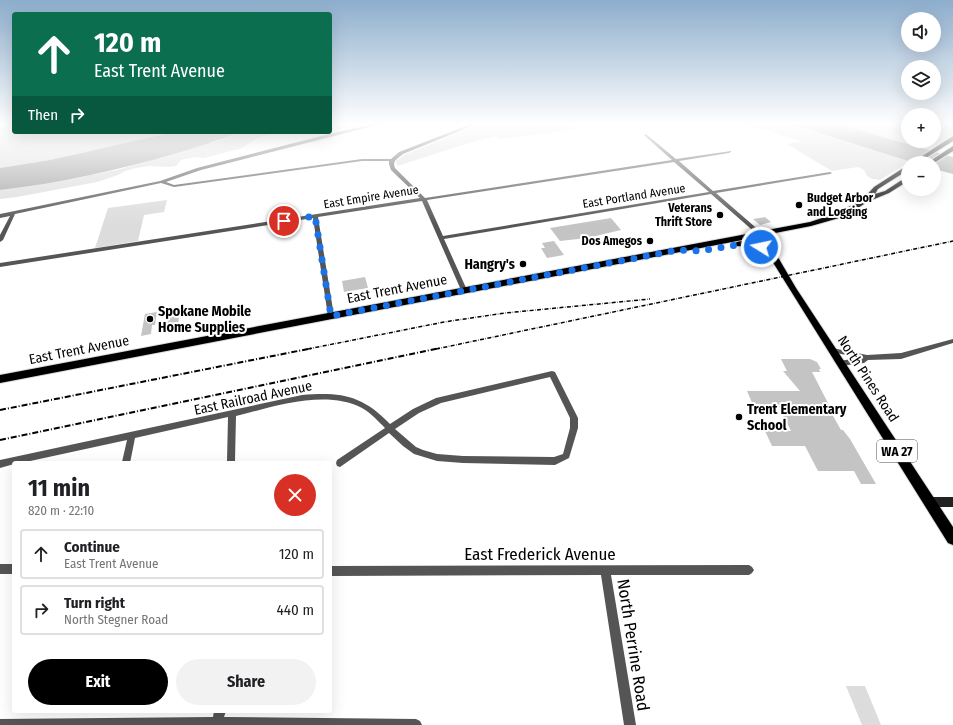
<!DOCTYPE html>
<meta charset="utf-8">
<style>
:root{--surface:#fff;--page:#f2f2f2;--text:#202124;--muted:#757577;--line:#e0e0e0;--accent:#000}
body{margin:0;font-family:"Fira Sans Condensed",sans-serif;background:var(--page);color:var(--text);height:100vh;display:flex;flex-direction:column;font-size:15px;white-space:nowrap}
*{box-sizing:border-box;margin:0}
p{font-size:13px;color:var(--muted)}
.icon{flex:none;width:22px;height:22px;fill:none;stroke:currentColor;stroke-width:2;stroke-linecap:round;stroke-linejoin:round}
.map{position:relative;flex:1;overflow:hidden}
.panel{position:absolute;left:12px;top:461px;width:320px;height:252px;display:flex;flex-direction:column;background:var(--surface);border-radius:4px;box-shadow:0 4px 16px #0002}
.panel>*{flex:none}
.guide{position:absolute;left:12px;top:12px;width:320px;height:122px;border-radius:4px;box-shadow:0 4px 16px #0002;background:#0b6e4f;color:#fff;overflow:hidden}
.tools{position:absolute;left:901px;top:12px;display:grid;gap:8px}
.tools a{display:grid;place-items:center;width:40px;height:40px;border-radius:50%;background:var(--surface);box-shadow:0 4px 16px #0002;font-size:20px}
.pin{position:absolute;display:grid;place-items:center;width:34px;height:34px;color:#fff;margin:-17px;border:2px solid #fff;border-radius:50%;box-shadow:0 1px 4px #0007}
.me{position:absolute;width:44px;margin:-22px;rotate:280deg;stroke-linejoin:round;filter:drop-shadow(0 0 3px #0008)}
.turn{display:flex;align-items:center;gap:14px;height:84px;padding:0 16px;font-size:18px}
.turn .icon{width:52px;height:52px;stroke-width:2.5}
.turn b{display:block;font-size:28px;line-height:34px}
.then{display:flex;align-items:center;height:38px;padding:0 16px;background:#0003;gap:8px;font-size:15px}
.round{display:grid;place-items:center;flex:none;width:42px;height:42px;border-radius:21px;background:var(--page)}
.overview{display:flex;align-items:center;justify-content:space-between;height:68px;padding:0 16px}
h1{font-size:24px;font-weight:700;line-height:30px}
.action{display:flex;gap:8px;margin-top:auto;padding:8px 16px}
.action a{flex:1;height:46px;border-radius:24px;background:var(--accent);color:#fff;font-size:16px;font-weight:700;line-height:46px;text-align:center}
.action a+a{background:var(--page);color:var(--text)}
ul{padding:0;list-style:none}
li{display:flex;align-items:center;gap:12px;height:50px;margin:0 8px 6px;padding:0 8px;border:2px solid var(--line);border-radius:4px}
li div{flex:1}
li b{display:block;font-size:15px}
li em{font-style:normal}
.map>svg:first-child{display:block}
.green{fill:#dcdcdc}
.water{fill:#a3a3a3}
.building{fill:#c4c4c4}
.lines{fill:none;stroke-linecap:round;stroke-linejoin:round}
.primary-casing{stroke:#dbdbdb;stroke-width:2}
.street{fill:#555;fill-rule:evenodd}
.secondary{fill:#222;fill-rule:evenodd}
.primary{fill:#000;fill-rule:evenodd}
.rail-far1{stroke:#000;stroke-width:1.5;stroke-dasharray:4 1.5 0.5 1.5;stroke-linecap:butt}
.rail{stroke:#000;stroke-width:2;stroke-dasharray:6 2 1 2;stroke-linecap:butt}
.route{stroke:#1a73e8;stroke-width:7;stroke-dasharray:0 12.6}
.poi-dot{fill:#000;stroke:#fff;stroke-width:1.5}
.labels{text-anchor:middle;dominant-baseline:central;stroke-width:4;stroke-linejoin:round;paint-order:stroke}
.far-street-label{font-size:12px;fill:#000;stroke:#fff}
.far-poi-label{font-size:12px;font-weight:bold;fill:#000;stroke:#fff;text-anchor:end}
.shield{fill:#fff;stroke:#4c4c4c;stroke-width:1}
.shield-label{font-size:13px;font-weight:bold;fill:#000}
.poi-label{font-size:14px;font-weight:bold;fill:#000;stroke:#fff;text-anchor:start}
.street-label{font-size:14px;fill:#000;stroke:#fff}
.near-street-label{font-size:17px;fill:#000;stroke:#fff}
</style>
<div class="map">
<svg width="953" height="725" viewBox="0 0 953 725">
<rect width="100%" height="100%" fill="#fff"/>
<!-- green -->
<path class="green" d="M 0,124 L 14,124 L 14,132 L 174,132 L 50,160 L 0,168 Z
M 481,124 L 568,124 L 577,129 L 499,139 L 496,136 L 472,142 L 397,166 L 396,161 L 406,154 Z
M 744,124 L 791,124 L 857,145 L 927,149 L 838,124 L 908,124 L 908,141 L 934,141 L 934,124 L 953,124 L 953,135 L 880,180 L 872,179 L 867,176 L 864,170 L 858,167 L 832,171 L 787,144 L 801,141 Z
M 241,132 L 283,132 L 259,137 L 242,148 L 204,158 L 194,157 L 181,160 L 176,166 L 169,167 L 149,166 L 136,168 L 125,171 L 118,175 L 97,182 L 17,197 L 0,199 L 0,190 L 71,179 L 121,169 L 179,152 L 205,143 L 213,143 Z
M 167,200 L 164,212 L 144,215 L 138,241 L 95,248 L 108,208 Z
M 846,686 L 865,686 L 881,725 L 862,725 Z"/>
<!-- water -->
<path class="water" d="M 791,124 L 838,124 L 953,157 L 953,174 L 934,169 L 934,163 L 915,163 Z
M 174,132 L 241,132 C 220,139 198,147 177,153 C 119,170 60,183 0,190 L 0,168 L 50,160 Z"/>
<!-- building -->
<path class="building" d="M 765,217 L 771,222 L 760,225 L 753,219 Z
M 611,218 L 621,230 L 587,238 L 560,241 L 550,228 Z
M 554,241 L 564,255 L 547,258 L 541,248 L 545,248 L 542,243 Z
M 365,277 L 368,288 L 344,292 L 342,281 Z
M 157,312 L 155,325 L 152,325 L 151,334 L 141,336 L 145,314 Z
M 179,314 L 178,330 L 166,332 L 168,316 Z
M 781,359 L 810,359 L 817,362 L 821,369 L 819,369 L 820,372 L 812,372 L 829,405 L 827,405 L 841,430 L 843,430 L 850,439 L 876,484 L 861,484 L 854,471 L 818,471 L 805,446 L 772,446 L 765,431 L 791,431 L 778,405 L 753,405 L 747,391 L 800,391 L 783,371 L 787,371 Z"/>
<g class="lines">
<defs>
<path id="primary" d="M 953,136 L 953,141 L 918,163 L 911,163 Z
M 953,146 L 953,151 L 934,163 L 927,163 Z
M 908,165 L 908,170 L 878,189 L 875,194 L 885,191 L 908,176 L 908,181 L 889,193 L 867,202 L 846,216 L 811,226 L 765,235 L 796,288 L 953,527 L 953,545 L 948,543 L 769,256 L 752,247 L 737,246 L 733,244 C 741,238 755,242 763,246 L 758,237 L 0,383 L 0,375 L 810,222 L 840,212 L 864,198 L 874,187 Z"/>
</defs>
<!-- primary casing -->
<use href="#primary" class="primary-casing"/>
<!-- street -->
<path class="street" d="M 374,124 L 381,124 L 201,170 L 166,182 L 174,185 L 362,159 L 391,159 L 399,152 L 471,124 L 477,124 L 403,154 C 397,159 392,161 395,168 L 425,198 L 672,160 L 645,136 L 644,135 L 646,134 L 676,159 L 731,151 L 731,152 L 729,153 L 679,161 L 713,191 L 830,172 L 832,173 L 830,174 L 716,193 L 762,233 L 763,234 L 760,236 L 758,235 L 711,194 L 444,239 L 467,290 L 464,292 L 461,290 L 422,201 L 318,217 L 334,316 L 331,318 L 328,316 L 313,218 L 0,267 L 0,263 L 420,198 L 391,170 L 389,164 L 389,161 L 362,161 L 174,187 L 161,183 L 15,214 L 3,240 L 0,242 L 0,235 L 10,216 L 0,218 L 0,214 L 160,181 L 197,168 L 325,135 ZM 674,162 L 709,192 L 443,236 L 427,200 Z
M 953,339 L 953,343 L 901,359 L 868,360 L 864,363 L 840,366 L 836,363 L 838,361 L 860,358 L 832,352 L 829,350 L 832,348 L 867,355 L 901,353 Z
M 552,371 L 555,372 L 578,418 L 578,428 L 569,458 L 555,465 L 463,463 L 437,461 L 414,454 L 403,446 L 389,433 L 340,467 L 337,466 L 336,463 L 337,460 L 385,428 C 378,421 371,413 362,408 C 325,389 273,407 236,416 L 235,461 L 234,463 L 228,463 L 227,461 L 228,417 L 135,438 L 130,463 L 122,463 L 122,462 L 127,440 L 21,463 L 14,463 L 14,464 L 0,468 L 0,460 L 302,395 C 341,392 362,395 390,424 L 413,409 L 436,398 ZM 550,377 L 570,418 L 570,428 L 563,454 L 554,457 L 463,456 L 437,454 L 423,450 L 416,447 L 395,429 L 419,413 L 441,403 Z
M 0,564 L 14,564 L 14,574 L 0,574 Z
M 749,565 L 752,567 L 754,570 L 752,573 L 749,575 L 611,575 L 636,725 L 624,725 L 601,575 L 330,576 L 330,566 Z
M 214,711 L 226,711 L 224,717 L 416,719 L 420,721 L 422,725 L 0,725 L 0,719 L 213,717 Z"/>
<!-- secondary -->
<path class="secondary" d="M 930,497 L 953,497 L 953,507 L 930,507 L 926,505 L 925,502 L 926,499 Z"/>
<!-- primary -->
<use href="#primary" class="primary"/>
<!-- rail-far1 -->
<path class="rail-far1" d="M 308,349 L 444,322 L 505,313 L 650,299
M 436,349 L 953,241"/>
<!-- rail -->
<path class="rail" d="M 0,410 L 313,348
M 0,440 L 440,348"/>
</g>
<!-- sky -->
<linearGradient id="sky" x2="0" y2="1"><stop stop-color="#8cadcc"/><stop offset="0.55" stop-color="#fff"/><stop offset="1" stop-color="#fff" stop-opacity="0"/></linearGradient>
<rect width="953" height="225" fill="url(#sky)"/>
<g class="lines">
<!-- route -->
<path class="route" d="M 284,221 L 315,216 L 331,316 L 678,250 L 699,251 L 748,243 L 761,247"/>
</g>
<!-- markers -->
<g class="poi-dot">
<circle cx="799" cy="205" r="4"/>
<circle cx="720" cy="215" r="4"/>
<circle cx="650" cy="241" r="4"/>
<circle cx="523" cy="264" r="4"/>
<circle cx="150" cy="319" r="4"/>
<circle cx="739" cy="417" r="4"/>
</g>
<g class="labels">
<!-- far-street labels -->
<g class="far-street-label">
<text transform="translate(634 196) rotate(-9)">East Portland Avenue</text>
<text transform="translate(371 197) rotate(-9)">East Empire Avenue</text>
</g>
<!-- far-poi labels -->
<g class="far-poi-label">
<text x="807" y="198" text-anchor="start">Budget Arbor<tspan x="807" dy="14">and Logging</tspan></text>
<text x="712" y="208">Veterans<tspan x="712" dy="14">Thrift Store</tspan></text>
<text x="642" y="241">Dos Amegos</text>
</g>
<!-- shield labels -->
<rect class="shield" x="877" y="440" width="40" height="22" rx="3"/>
<g class="shield-label">
<text x="897" y="451">WA 27</text>
</g>
<!-- poi labels -->
<g class="poi-label">
<text x="515" y="264" text-anchor="end">Hangry's</text>
<text x="158" y="311">Spokane Mobile<tspan x="158" dy="16">Home Supplies</tspan></text>
<text x="747" y="409">Trent Elementary<tspan x="747" dy="16">School</tspan></text>
</g>
<!-- street labels -->
<g class="street-label">
<text transform="translate(397 289) rotate(-11)">East Trent Avenue</text>
<text transform="translate(79 350) rotate(-11)">East Trent Avenue</text>
<text transform="translate(868 379) rotate(57)">North Pines Road</text>
<text transform="translate(253 398) rotate(-12)">East Railroad Avenue</text>
</g>
<!-- near-street labels -->
<g class="near-street-label">
<text x="540" y="554">East Frederick Avenue</text>
<text transform="translate(633 645) rotate(81)">North Perrine Road</text>
</g>
</g>
</svg>
<div class="tools">
<a><svg class="icon" aria-label="sound" viewBox="0 0 24 24"><path d="M4 9h4l5-4v14l-5-4H4zM17 9q2 3 0 6"/></svg></a>
<a><svg class="icon" aria-label="layers" viewBox="0 0 24 24"><path d="M12 4l9 5-9 5-9-5zM3 14l9 5 9-5"/></svg></a>
<a>+</a>
<a>−</a>
</div>
<div class="pin" style="left:284px;top:221px;background:#d93025"><svg class="icon" aria-label="arrive" viewBox="0 0 24 24"><path d="M6 21V4h12l-3 4 3 4H6"/></svg></div>
<svg class="me" style="left:761px;top:247px" viewBox="-20 -20 40 40"><circle r="17" fill="#1a73e8" stroke="#fff" stroke-width="3"/><path d="M0-11L8 9 0 5-8 9z" fill="#fff"/></svg>
<div class="guide">
<div class="turn"><svg class="icon" aria-label="ahead" viewBox="0 0 24 24"><path d="M12 20V5M6 11l6-6 6 6"/></svg><div><b>120 m</b>East Trent Avenue</div></div>
<div class="then">Then<svg class="icon" aria-label="right" viewBox="0 0 24 24"><path d="M7 20v-9h11M14 6l5 5-5 5"/></svg></div>
</div>
<section class="panel">
<div class="overview"><div><h1>11 min</h1><p>820 m · 22:10</p></div><a class="round" style="background:#d93025;color:#fff"><svg class="icon" aria-label="close" viewBox="0 0 24 24"><path d="M6 6l12 12M18 6L6 18"/></svg></a></div>
<ul>
<li><svg class="icon" aria-label="ahead" viewBox="0 0 24 24"><path d="M12 20V5M6 11l6-6 6 6"/></svg><div><b>Continue</b><p>East Trent Avenue</p></div><em>120 m</em></li>
<li><svg class="icon" aria-label="right" viewBox="0 0 24 24"><path d="M7 20v-9h11M14 6l5 5-5 5"/></svg><div><b>Turn right</b><p>North Stegner Road</p></div><em>440 m</em></li>
</ul>
<div class="action"><a>Exit</a><a>Share</a></div>
</section>
</div>
